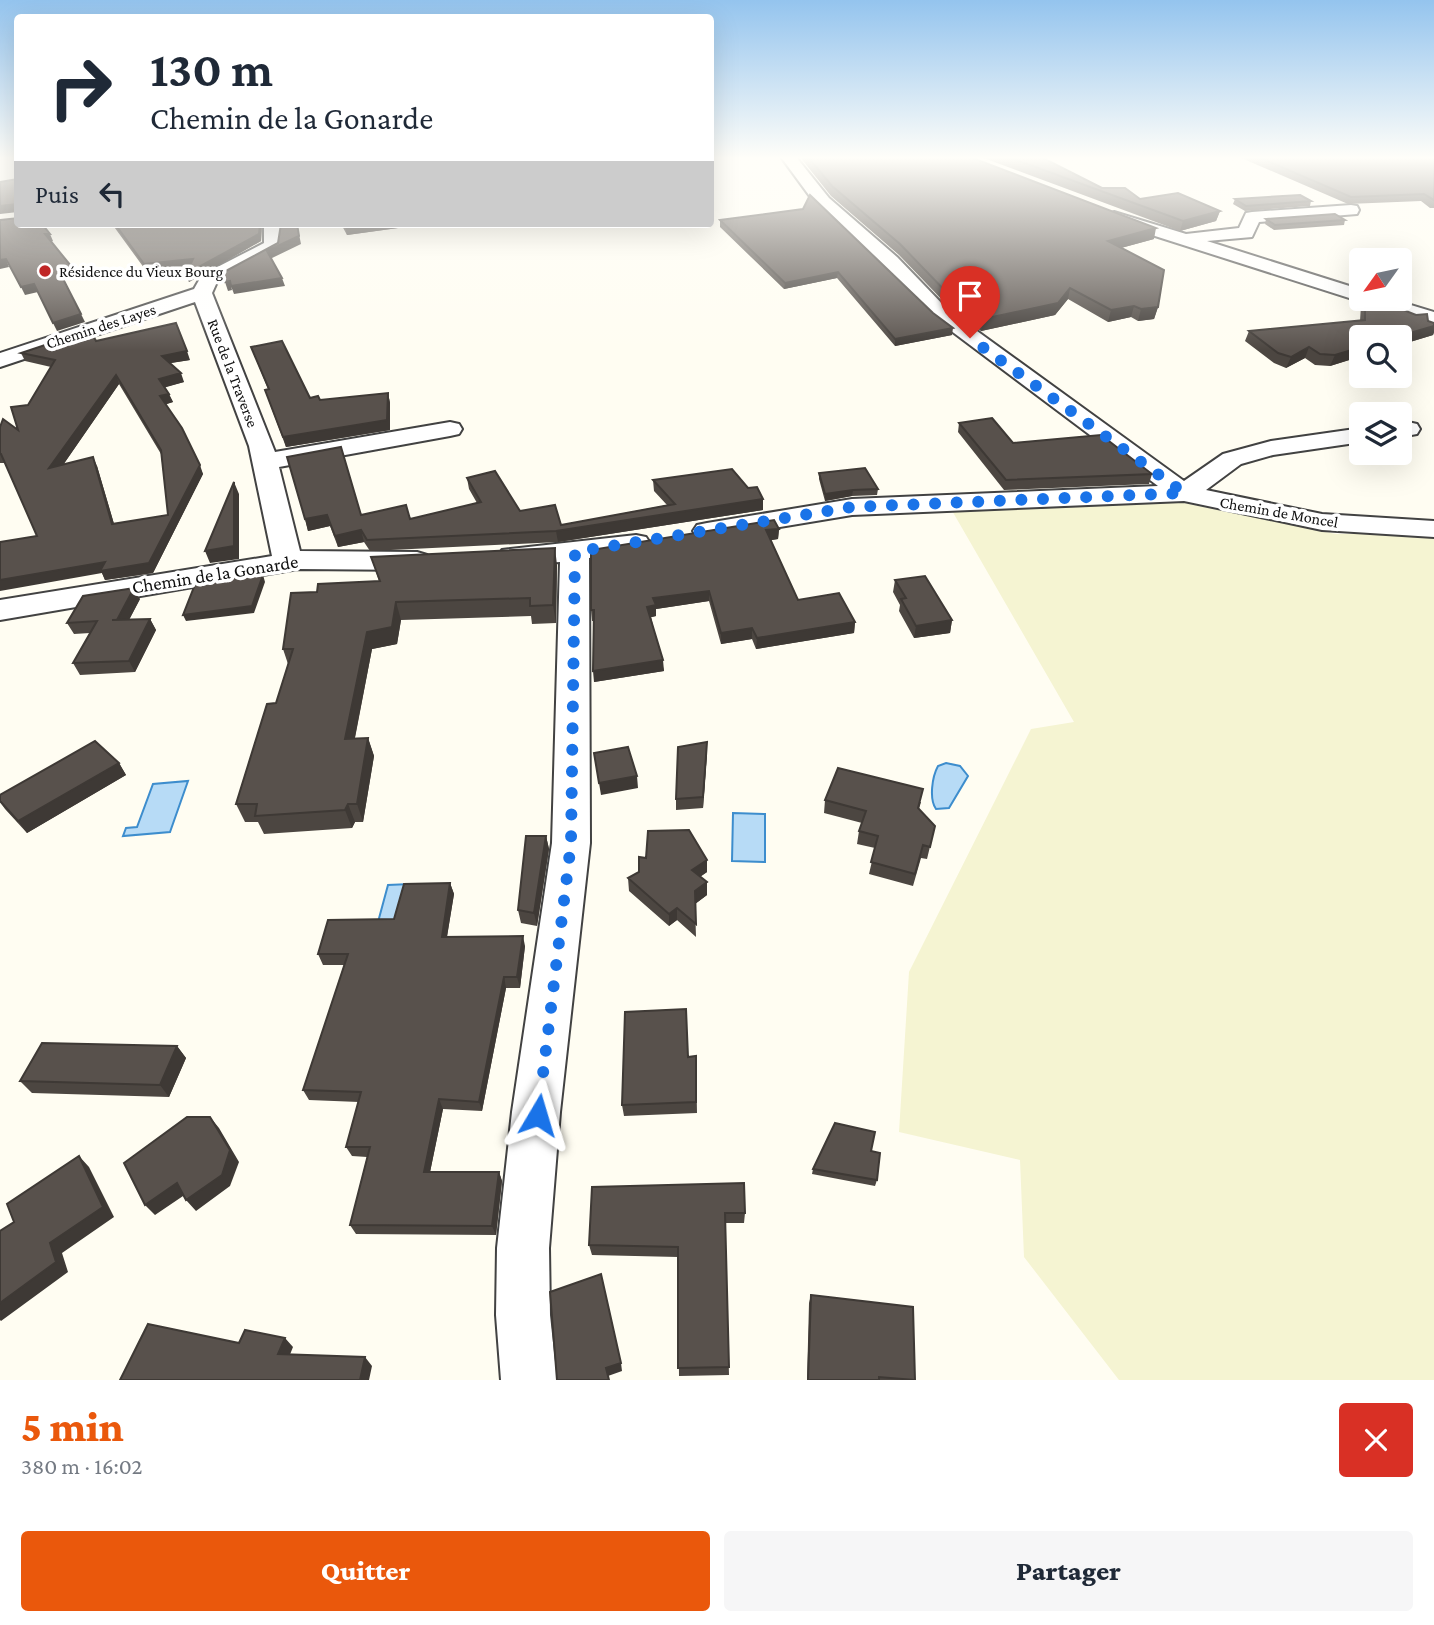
<!DOCTYPE html>
<html lang="fr">
<meta charset="utf-8">
<style>
:root{--surface:#fff;--page:#f6f6f7;--text:#1f2937;--muted:#747a83;--accent:#ea580c}
body{margin:0;font-family:"Crimson Pro",serif;background:var(--page);color:var(--text);height:100vh;display:flex;flex-direction:column;font-size:26px;white-space:nowrap}
*{box-sizing:border-box;margin:0}
p{font-size:23px;color:var(--muted)}
.icon{flex:none;width:38px;height:38px;fill:none;stroke:currentColor;stroke-width:2;stroke-linecap:round;stroke-linejoin:round}
.map{position:relative;height:1380px;overflow:hidden}
.side{display:flex;flex-direction:column;background:var(--surface);flex:1}
.side>*{flex:none}
.banner{position:absolute;left:14px;top:14px;width:700px;height:214px;border-radius:7px;box-shadow:0 7px 28px #0002;background:#fff;color:var(--text);overflow:hidden}
.needle{width:46px;rotate:237deg}
.controls{position:absolute;left:1349px;top:248px;display:grid;gap:14px}
.controls a{display:grid;place-items:center;width:63px;height:63px;border-radius:7px;background:var(--surface);box-shadow:0 7px 28px #0002;font-size:35px}
.pin{position:absolute;display:grid;place-items:center;width:60px;height:60px;color:#fff;margin:-72px -30px;border-radius:50% 50% 50% 0;rotate:-45deg;box-shadow:0 0 7px #0007}
.pin .icon{rotate:45deg}
.me{position:absolute;width:77px;margin:-38px;rotate:7deg;stroke-linejoin:round;filter:drop-shadow(0 0 5px #0008)}
.turn{display:flex;align-items:center;gap:24px;height:147px;padding:0 21px;font-size:32px}
.turn .icon{width:91px;height:91px;stroke-width:2.5}
.turn b{display:block;font-size:49px;line-height:60px}
.then{display:flex;align-items:center;height:66px;padding:0 21px;background:#0003;gap:14px;font-size:26px}
.round{display:grid;place-items:center;flex:none;width:74px;height:74px;border-radius:7px;background:var(--page)}
.head{display:flex;align-items:center;justify-content:space-between;height:119px;padding:0 21px}
h1{font-size:42px;font-weight:800;line-height:52px;color:var(--accent)}
.primary-button{display:flex;gap:14px;margin-top:auto;padding:14px 21px}
.primary-button a{flex:1;height:80px;border-radius:7px;background:var(--accent);color:#fff;font-size:28px;font-weight:800;line-height:80px;text-align:center}
.primary-button a+a{background:var(--page);color:var(--text)}
.map>svg:first-child{display:block}
.farmland{fill:#f5f4d2}
.water{fill:#b7dbf6;stroke:#3d8dcd;stroke-width:2}
.lines{fill:none;stroke-linecap:round;stroke-linejoin:round}
.minor-casing{stroke:#424242;stroke-width:4}
.minor{fill:#fff;fill-rule:evenodd}
.wall{fill:#4c4641;fill-rule:evenodd}
.shaded-wall{fill:#3e3935}
.building{fill:#58514c;stroke:#3e3935;stroke-width:2;fill-rule:evenodd}
.route{stroke:#1a73e8;stroke-width:12;stroke-dasharray:0 21.6}
.poi-dot{fill:#c02727;stroke:#fff;stroke-width:2.5}
.labels{text-anchor:middle;dominant-baseline:central;stroke-width:7;stroke-linejoin:round;paint-order:stroke}
.far-poi-label{font-size:16px;fill:#0f0f0f;stroke:#fff;text-anchor:start}
.far-street-label{font-size:16px;fill:#0f0f0f;stroke:#fff}
.street-label{font-size:19px;fill:#0f0f0f;stroke:#fff}
</style>
<div class="map">
<svg width="1434" height="1380" viewBox="0 0 1434 1380">
<rect width="100%" height="100%" fill="#fffdf2"/>
<!-- farmland -->
<path class="farmland" d="M 947,502 L 1179,502 L 1336,534 L 1434,534 L 1434,1380 L 1119,1380 L 1024,1257 L 1020,1160 L 899,1132 L 909,972 L 1031,729 L 1074,722 Z"/>
<!-- water -->
<path class="water" d="M 946,763 L 960,766 L 968,776 L 949,808 L 936,809 C 929,799 932,777 938,766 Z
M 188,781 L 170,832 L 123,836 L 126,828 L 137,827 L 153,784 Z
M 733,813 L 765,814 L 765,862 L 732,861 Z
M 410,884 L 400,922 L 378,922 L 388,885 Z"/>
<g class="lines">
<defs>
<path id="minor" d="M 781,157 L 796,157 L 829,198 L 897,257 L 948,310 L 1184,481 L 1223,454 L 1271,441 L 1362,428 L 1362,442 L 1273,455 L 1241,464 L 1206,490 L 1322,514 L 1434,521 L 1434,537 L 1322,530 L 1184,501 L 852,515 L 707,539 L 697,537 L 693,531 L 697,525 L 707,523 L 852,499 L 1158,486 L 934,318 L 883,265 L 817,206 Z
M 1351,205 L 1357,206 L 1359,210 L 1357,214 L 1259,222 L 1252,237 L 1207,241 L 1362,290 L 1362,299 L 1391,299 L 1434,312 L 1434,325 L 1108,221 L 1105,217 L 1114,212 L 1186,234 L 1239,228 L 1246,213 L 1252,212 Z
M 264,224 L 282,224 L 279,249 L 217,282 L 212,293 L 275,452 L 450,422 L 459,424 L 462,429 L 459,434 L 450,436 L 279,467 L 300,551 L 417,552 L 427,555 L 431,561 L 427,567 L 417,570 L 298,569 L 0,620 L 0,600 L 272,556 L 249,446 L 195,302 L 0,367 L 0,353 L 194,289 L 202,275 L 264,243 Z
M 1408,422 L 1417,424 L 1420,429 L 1417,434 L 1400,437 L 1400,423 Z
M 636,535 L 646,537 L 650,543 L 646,549 L 589,558 L 590,843 L 560,1112 L 549,1248 L 550,1315 L 557,1380 L 501,1380 L 496,1315 L 497,1248 L 512,1112 L 552,843 L 560,562 L 512,565 L 502,562 L 498,556 L 502,550 Z"/>
</defs>
<!-- minor casing -->
<use href="#minor" class="minor-casing"/>
<!-- minor -->
<use href="#minor" class="minor"/>
</g>
<!-- wall -->
<path class="wall" d="M 800,157 L 970,157 L 1154,239 L 1121,248 L 1158,307 L 1154,319 L 1138,321 L 1131,317 L 1108,322 L 1068,299 L 1055,315 L 981,331 L 950,308 L 899,255 L 831,196 Z
M 981,157 L 1041,157 L 1102,188 L 1140,199 L 1220,211 L 1216,221 L 1180,231 Z
M 1239,157 L 1434,157 L 1434,208 L 1430,208 L 1421,201 L 1348,204 Z
M 1235,199 L 1311,201 L 1310,206 L 1245,211 L 1233,204 Z
M 803,209 L 952,335 L 895,346 L 837,278 L 784,289 L 720,227 L 720,220 Z
M 1266,219 L 1345,220 L 1344,225 L 1274,230 L 1265,224 Z
M 112,224 L 262,224 L 261,241 L 189,282 L 186,274 L 189,268 L 147,272 Z
M 341,224 L 397,224 L 398,228 L 347,235 Z
M 1363,299 L 1376,299 L 1434,323 L 1434,332 L 1433,335 L 1400,345 L 1400,338 L 1362,338 L 1362,356 L 1330,366 L 1315,365 L 1305,358 L 1286,368 L 1274,363 L 1245,341 L 1249,331 L 1360,321 L 1361,305 Z
M 96,341 L 190,360 L 170,363 L 184,382 L 165,387 L 173,402 L 166,404 L 203,474 L 153,573 L 105,580 L 102,573 L 37,536 L 5,463 L 0,463 L 0,427 L 18,430 L 51,367 L 25,361 L 21,353 ZM 119,384 L 161,454 L 168,515 L 114,524 L 97,466 L 63,465 Z
M 251,347 L 310,398 L 320,400 L 388,393 L 390,403 L 390,430 L 286,447 L 268,399 L 268,389 Z
M 959,423 L 1013,443 L 1152,474 L 1149,484 L 1004,490 L 958,432 Z
M 819,473 L 878,489 L 877,495 L 852,496 L 825,501 L 819,479 Z
M 467,478 L 520,511 L 561,525 L 667,505 L 654,491 L 653,480 L 763,510 L 558,542 L 370,551 L 364,542 L 338,547 L 330,526 L 308,531 L 305,519 L 361,515 L 410,519 L 477,503 L 469,489 Z
M 779,529 L 778,539 L 771,540 L 798,600 L 855,622 L 854,633 L 756,649 L 752,639 L 721,644 L 709,601 L 656,609 L 656,616 L 651,617 L 664,671 L 594,682 L 594,621 L 592,621 L 591,610 Z
M 371,557 L 557,565 L 556,623 L 532,624 L 531,616 L 401,620 L 397,644 L 372,649 L 355,738 L 368,738 L 374,756 L 363,822 L 355,822 L 352,828 L 264,834 L 258,822 L 245,822 L 236,804 L 276,703 L 288,664 L 283,649 L 317,592 L 379,581 Z
M 895,580 L 952,620 L 950,633 L 914,638 L 899,611 L 900,605 L 893,592 Z
M 140,599 L 129,620 L 150,619 L 156,630 L 135,672 L 80,675 L 73,663 L 90,633 L 74,634 L 67,623 Z
M 707,753 L 703,808 L 676,810 L 676,799 Z
M 119,763 L 126,775 L 27,833 L 5,809 L 0,802 L 0,795 Z
M 825,800 L 921,802 L 919,809 L 935,826 L 927,859 L 921,858 L 913,886 L 869,874 L 875,848 L 857,844 L 859,831 L 862,823 L 824,813 Z
M 546,836 L 549,849 L 537,926 L 521,923 L 518,910 Z
M 707,860 L 707,872 L 700,877 L 707,882 L 707,895 L 695,904 L 696,937 L 677,920 L 669,926 L 629,891 L 628,878 Z
M 450,883 L 454,894 L 447,937 L 525,946 L 520,988 L 506,988 L 482,1111 L 443,1109 L 430,1172 L 499,1172 L 502,1181 L 496,1235 L 356,1234 L 350,1225 L 367,1157 L 352,1156 L 346,1147 L 359,1102 L 309,1100 L 303,1090 L 344,965 L 323,965 L 318,954 L 394,919 Z
M 177,1046 L 186,1058 L 169,1097 L 32,1093 L 20,1081 Z
M 696,1056 L 697,1113 L 624,1116 L 622,1105 L 688,1057 Z
M 871,1151 L 877,1180 L 875,1186 L 812,1174 L 813,1169 Z
M 592,1187 L 745,1213 L 744,1223 L 725,1223 L 729,1375 L 679,1376 L 678,1257 L 592,1255 L 589,1245 Z
M 811,1295 L 915,1380 L 807,1380 L 809,1303 Z"/>
<!-- shaded-wall -->
<path class="shaded-wall" d="M 16,204 L 18,212 L 0,214 L 0,206 Z
M 1220,211 L 1216,221 L 1180,231 L 1183,221 Z
M 260,224 L 262,224 L 261,241 L 189,282 L 186,274 Z
M 297,224 L 301,244 L 270,259 L 267,251 L 299,236 Z
M 362,224 L 397,224 L 398,228 L 347,235 L 345,226 Z
M 1156,228 L 1154,239 L 1106,252 L 1108,241 Z
M 45,234 L 50,234 L 53,241 L 48,242 Z
M 6,259 L 9,267 L 0,269 L 0,260 Z
M 193,259 L 196,267 L 147,272 L 144,264 Z
M 71,266 L 74,275 L 62,277 L 58,269 Z
M 838,272 L 837,278 L 784,289 L 785,283 Z
M 282,278 L 285,286 L 234,294 L 231,286 Z
M 230,281 L 232,290 L 228,291 L 225,282 Z
M 34,284 L 38,292 L 25,295 L 21,287 Z
M 1070,288 L 1068,299 L 1055,315 L 981,331 L 983,319 Z
M 1134,306 L 1131,317 L 1108,322 L 1111,310 Z
M 1158,307 L 1154,319 L 1138,321 L 1141,309 Z
M 81,314 L 85,322 L 57,331 L 53,323 Z
M 1434,326 L 1434,332 L 1433,335 L 1400,345 L 1400,338 L 1393,338 Z
M 953,328 L 952,335 L 895,346 L 895,339 Z
M 1309,347 L 1305,358 L 1286,368 L 1291,357 Z
M 1362,347 L 1362,356 L 1330,366 L 1335,355 Z
M 187,351 L 190,360 L 165,364 L 162,356 Z
M 181,373 L 184,382 L 163,388 L 159,379 Z
M 116,375 L 119,384 L 54,478 L 49,468 Z
M 388,393 L 390,403 L 390,430 L 286,447 L 283,437 Z
M 169,394 L 173,402 L 164,405 L 160,396 Z
M 93,457 L 97,466 L 117,534 L 112,524 Z
M 200,465 L 203,474 L 153,573 L 105,580 L 102,573 L 0,591 L 0,580 L 105,562 L 149,563 Z
M 234,482 L 239,494 L 239,559 L 210,563 L 205,551 Z
M 853,490 L 852,496 L 825,501 L 825,494 Z
M 763,499 L 763,510 L 558,542 L 556,531 Z
M 327,515 L 330,526 L 308,531 L 305,519 Z
M 779,529 L 778,539 L 766,541 L 766,530 Z
M 361,530 L 364,542 L 338,547 L 335,536 Z
M 555,548 L 557,565 L 556,623 L 553,605 Z
M 263,575 L 265,582 L 254,613 L 186,621 L 183,615 Z
M 134,588 L 140,599 L 123,631 L 117,620 Z
M 709,591 L 709,601 L 656,609 L 656,616 L 648,618 L 647,607 L 653,598 Z
M 396,602 L 401,620 L 397,644 L 372,649 L 351,757 L 345,739 L 367,632 Z
M 150,619 L 156,630 L 135,672 L 129,661 Z
M 952,620 L 950,633 L 914,638 L 916,626 Z
M 855,622 L 854,633 L 756,649 L 757,638 Z
M 752,628 L 752,639 L 721,644 L 721,633 Z
M 663,660 L 664,671 L 594,682 L 593,671 Z
M 368,738 L 374,756 L 363,822 L 357,804 Z
M 707,742 L 707,753 L 703,808 L 703,797 Z
M 119,763 L 126,775 L 27,833 L 18,821 Z
M 637,776 L 638,788 L 601,795 L 599,783 Z
M 348,804 L 355,822 L 352,828 L 345,810 Z
M 546,836 L 549,849 L 537,926 L 534,913 Z
M 707,860 L 707,872 L 692,882 L 692,870 Z
M 707,882 L 707,895 L 695,904 L 695,891 Z
M 450,883 L 454,894 L 445,948 L 442,937 Z
M 677,908 L 677,920 L 669,926 L 669,914 Z
M 523,936 L 525,946 L 520,988 L 517,977 Z
M 504,977 L 506,988 L 482,1111 L 479,1102 Z
M 177,1046 L 186,1058 L 169,1097 L 160,1085 Z
M 439,1099 L 443,1109 L 428,1182 L 424,1172 Z
M 210,1117 L 219,1128 L 239,1162 L 230,1186 L 196,1211 L 186,1200 Z
M 79,1156 L 89,1167 L 114,1217 L 62,1253 L 68,1272 L 1,1321 L 0,1320 L 0,1303 L 50,1243 Z
M 499,1172 L 502,1181 L 496,1235 L 492,1226 Z
M 177,1183 L 186,1194 L 155,1215 L 145,1205 Z
M 285,1338 L 293,1347 L 287,1362 L 278,1354 Z
M 365,1357 L 372,1366 L 369,1380 L 360,1380 Z
M 621,1363 L 622,1371 L 608,1376 L 606,1368 Z"/>
<!-- building -->
<path class="building" d="M 808,157 L 970,157 L 1156,228 L 1108,241 L 1164,270 L 1158,307 L 1141,309 L 1134,306 L 1111,310 L 1070,288 L 1058,303 L 983,319 L 951,297 L 900,244 L 832,186 Z
M 1008,157 L 1041,157 L 1102,188 L 1125,188 L 1140,199 L 1178,193 L 1220,211 L 1183,221 Z
M 1258,157 L 1434,157 L 1434,200 L 1424,194 L 1351,197 Z
M 18,179 L 18,216 L 16,204 L 0,206 L 0,182 Z
M 810,195 L 933,313 L 953,328 L 895,339 L 838,272 L 785,283 L 720,220 L 803,209 Z
M 1300,195 L 1311,201 L 1246,206 L 1235,199 Z
M 1335,214 L 1345,220 L 1275,225 L 1266,219 Z
M 18,218 L 18,224 L 42,224 L 50,234 L 45,234 L 71,266 L 58,269 L 81,314 L 53,323 L 34,284 L 21,287 L 6,259 L 0,260 L 0,220 Z
M 115,224 L 260,224 L 259,234 L 186,274 L 193,259 L 144,264 Z
M 281,224 L 297,224 L 299,236 L 267,251 L 282,278 L 231,286 L 230,281 L 225,282 L 222,273 L 278,243 Z
M 344,224 L 362,224 L 345,226 Z
M 1365,299 L 1376,299 L 1416,315 L 1427,314 L 1428,321 L 1434,323 L 1434,326 L 1393,338 L 1362,338 L 1362,347 L 1335,355 L 1320,354 L 1309,347 L 1291,357 L 1278,353 L 1249,331 L 1365,320 Z
M 176,323 L 187,351 L 162,356 L 181,373 L 159,379 L 169,394 L 160,396 L 182,428 L 200,465 L 149,563 L 100,571 L 105,562 L 0,580 L 0,542 L 37,536 L 1,454 L 0,454 L 0,427 L 3,419 L 18,430 L 11,407 L 28,405 L 55,360 L 21,353 L 90,330 L 96,341 ZM 116,375 L 161,450 L 168,515 L 112,524 L 93,457 L 49,468 Z
M 282,341 L 310,398 L 318,396 L 320,400 L 388,393 L 387,420 L 283,437 L 265,390 L 269,389 L 251,347 Z
M 992,418 L 1013,443 L 1101,435 L 1152,474 L 1006,480 L 959,423 Z
M 341,447 L 361,515 L 406,505 L 410,519 L 481,502 L 467,478 L 495,471 L 520,511 L 555,505 L 561,525 L 675,504 L 653,480 L 732,469 L 748,488 L 757,487 L 763,499 L 556,531 L 367,540 L 361,530 L 335,536 L 327,515 L 305,519 L 287,457 Z
M 865,468 L 878,489 L 853,490 L 825,494 L 819,473 Z
M 234,482 L 234,546 L 205,551 Z
M 774,520 L 779,529 L 766,530 L 798,600 L 839,593 L 855,622 L 757,638 L 752,628 L 721,633 L 709,591 L 653,598 L 656,605 L 647,607 L 663,660 L 593,671 L 594,610 L 591,610 L 591,550 Z
M 555,548 L 553,605 L 530,606 L 530,598 L 396,602 L 392,627 L 367,632 L 345,739 L 368,738 L 357,804 L 348,804 L 345,810 L 255,816 L 257,804 L 236,804 L 267,704 L 276,703 L 293,649 L 283,649 L 291,593 L 317,592 L 318,584 L 380,581 L 371,557 Z
M 237,575 L 263,575 L 252,606 L 183,615 L 196,582 Z
M 925,576 L 952,620 L 916,626 L 901,599 L 906,598 L 895,580 Z
M 134,588 L 117,620 L 112,620 L 150,619 L 129,661 L 73,663 L 97,621 L 67,623 L 83,596 Z
M 95,741 L 119,763 L 18,821 L 0,801 L 0,795 Z
M 707,742 L 703,797 L 676,799 L 678,747 Z
M 628,747 L 637,776 L 599,783 L 594,753 Z
M 838,768 L 923,789 L 918,808 L 935,826 L 930,847 L 923,845 L 915,874 L 871,862 L 878,836 L 859,831 L 866,811 L 825,800 Z
M 689,830 L 707,860 L 692,870 L 707,882 L 695,891 L 696,924 L 677,908 L 669,914 L 628,878 L 639,872 L 639,857 L 646,858 L 648,831 Z
M 526,836 L 546,836 L 534,913 L 518,910 Z
M 450,883 L 442,937 L 523,936 L 517,977 L 504,977 L 479,1102 L 439,1099 L 424,1172 L 499,1172 L 492,1226 L 350,1225 L 370,1147 L 346,1147 L 361,1092 L 303,1090 L 348,954 L 318,954 L 328,920 L 394,919 L 404,884 Z
M 686,1009 L 688,1057 L 696,1056 L 696,1102 L 622,1105 L 625,1012 Z
M 42,1043 L 177,1046 L 160,1085 L 20,1081 Z
M 187,1117 L 210,1117 L 230,1150 L 222,1175 L 186,1200 L 177,1183 L 145,1205 L 124,1163 Z
M 835,1123 L 875,1132 L 871,1151 L 880,1153 L 877,1180 L 813,1169 Z
M 79,1156 L 103,1207 L 50,1243 L 56,1262 L 0,1303 L 0,1231 L 14,1222 L 7,1204 Z
M 744,1183 L 745,1213 L 725,1213 L 729,1367 L 678,1368 L 678,1247 L 589,1245 L 592,1187 Z
M 601,1274 L 621,1363 L 606,1368 L 609,1380 L 557,1380 L 550,1292 Z
M 811,1295 L 913,1307 L 915,1380 L 879,1377 L 879,1380 L 808,1380 Z
M 148,1324 L 239,1343 L 245,1330 L 285,1338 L 278,1354 L 365,1357 L 360,1380 L 120,1380 Z"/>
<!-- sky -->
<linearGradient id="sky" x2="0" y2="1"><stop stop-color="#94c4ee"/><stop offset="0.45" stop-color="#fffef9"/><stop offset="1" stop-color="#fffef9" stop-opacity="0"/></linearGradient>
<rect width="1434" height="351" fill="url(#sky)"/>
<g class="lines">
<!-- route -->
<path class="route" d="M 538,1115 L 571,843 L 575,552 L 852,507 L 1184,493 L 970,338"/>
</g>
<!-- markers -->
<circle class="poi-dot" cx="45" cy="271" r="7"/>
<g class="labels">
<!-- far-poi labels -->
<g class="far-poi-label">
<text x="59" y="271">Résidence du Vieux Bourg</text>
</g>
<!-- far-street labels -->
<g class="far-street-label">
<text transform="translate(101 326) rotate(-18)">Chemin des Layes</text>
<text transform="translate(233 373) rotate(69)">Rue de la Traverse</text>
<text transform="translate(1279 512) rotate(10)">Chemin de Moncel</text>
</g>
<!-- street labels -->
<g class="street-label">
<text transform="translate(215 574) rotate(-9)">Chemin de la Gonarde</text>
</g>
</g>
</svg>
<div class="controls">
<a><svg class="needle" viewBox="-14 -14 28 28"><path d="M0-13l5 13h-10z" fill="#e53935"/><path d="M0 13l5-13h-10z" fill="#747a83"/></svg></a>
<a><svg class="icon" aria-label="search" viewBox="0 0 24 24"><circle cx="10" cy="10" r="6"/><path d="M15 15l6 6"/></svg></a>
<a><svg class="icon" aria-label="layers" viewBox="0 0 24 24"><path d="M12 4l9 5-9 5-9-5zM3 14l9 5 9-5"/></svg></a>
</div>
<div class="pin" style="left:970px;top:338px;background:#d93025"><svg class="icon" aria-label="arrive" viewBox="0 0 24 24"><path d="M6 21V4h12l-3 4 3 4H6"/></svg></div>
<svg class="me" style="left:538px;top:1115px" viewBox="-20 -20 40 40"><path d="M0-17L14 15 0 8-14 15z" fill="#1a73e8" stroke="#fff" stroke-width="4"/></svg>
<div class="banner">
<div class="turn"><svg class="icon" aria-label="right" viewBox="0 0 24 24"><path d="M7 20v-9h11M14 6l5 5-5 5"/></svg><div><b>130 m</b>Chemin de la Gonarde</div></div>
<div class="then">Puis<svg class="icon" aria-label="left" viewBox="0 0 24 24"><path d="M17 20v-9H6M10 6l-5 5 5 5"/></svg></div>
</div>
</div>
<section class="side">
<div class="head"><div><h1>5 min</h1><p>380 m · 16:02</p></div><a class="round" style="background:#d93025;color:#fff"><svg class="icon" aria-label="close" viewBox="0 0 24 24"><path d="M6 6l12 12M18 6L6 18"/></svg></a></div>
<div class="primary-button"><a>Quitter</a><a>Partager</a></div>
</section>
